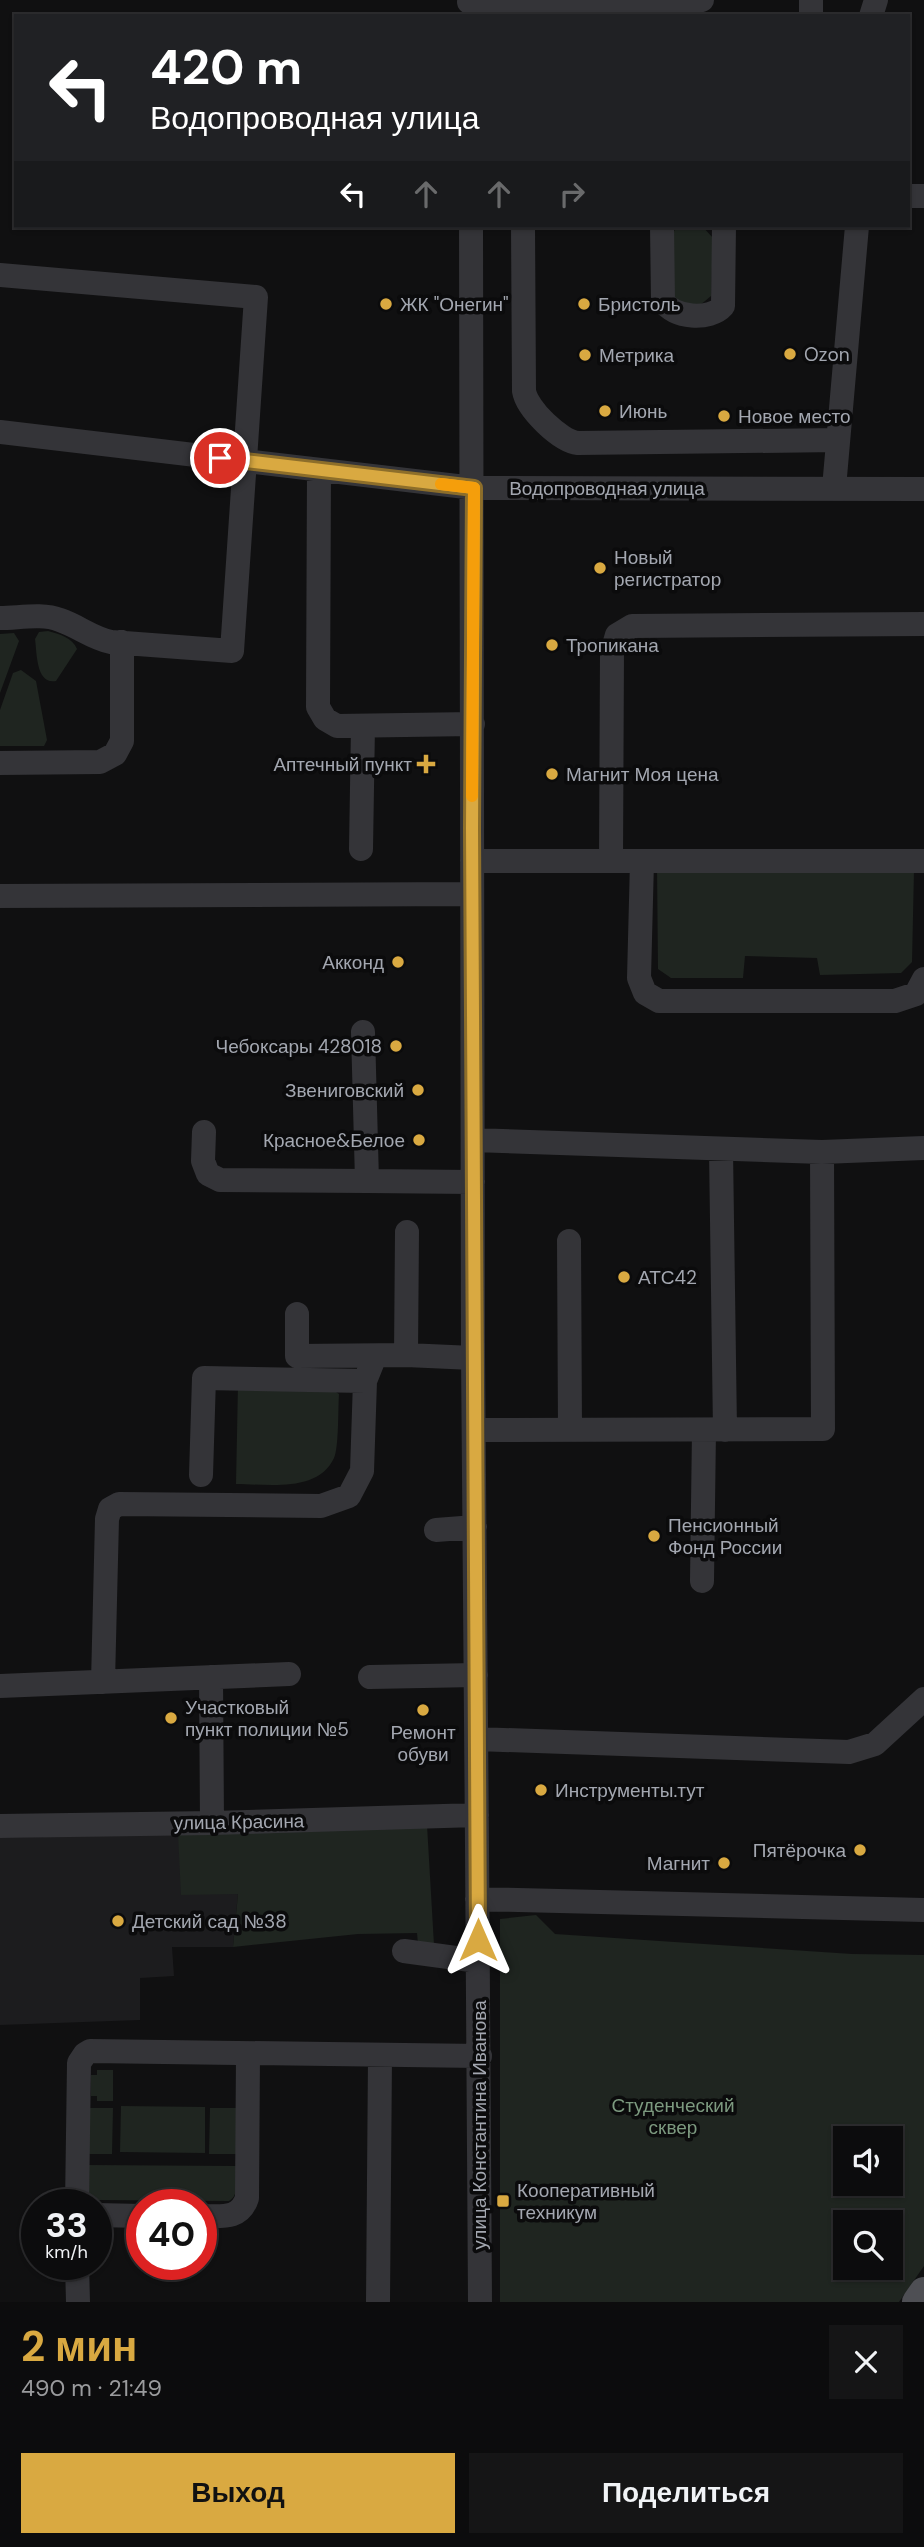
<!DOCTYPE html>
<html lang="ru">
<meta charset="utf-8">
<style>
:root{--surface:#0c0c0d;--page:#151516;--text:#f1f3f6;--muted:#9a9b9d;--line:#2c2c2e;--accent:#d9a941}
body{margin:0;font-family:"DM Sans",sans-serif;background:var(--page);color:var(--text);height:100vh;display:flex;flex-direction:column;font-size:26px;white-space:nowrap}
*{box-sizing:border-box;margin:0}
p{font-size:23px;color:var(--muted)}
.icon{flex:none;width:38px;height:38px;fill:none;stroke:currentColor;stroke-width:2;stroke-linecap:round;stroke-linejoin:round}
.map{position:relative;height:2302px;overflow:hidden}
.panel{display:flex;flex-direction:column;background:var(--surface);flex:1}
.panel>*{flex:none}
.hud{position:absolute;left:14px;top:14px;width:896px;height:214px;border-radius:0px;box-shadow:0 2px 5px #0004,0 0 0 2px var(--line);background:#202124;color:#fff;overflow:hidden}
.tools{position:absolute;left:833px;top:2126px;display:grid;gap:14px}
.tools a{display:grid;place-items:center;width:70px;height:70px;border-radius:0px;background:var(--surface);box-shadow:0 2px 5px #0004,0 0 0 2px var(--line);font-size:35px}
.speed{position:absolute;left:21px;top:2189px;display:flex;gap:14px;font-size:35px;font-weight:700;text-align:center}
.speed>*{display:grid;place-content:center;width:91px;height:91px;border-radius:50%;background:var(--surface);box-shadow:0 2px 5px #0004,0 0 0 2px var(--line);line-height:1}
.speed small{font-size:18px;font-weight:400}
.speed .limit{border:10px solid #d22;background:#fff;color:#111}
.pin{position:absolute;display:grid;place-items:center;width:60px;height:60px;color:#fff;margin:-30px;border:4px solid #fff;border-radius:50%;box-shadow:0 2px 7px #0007}
.me{position:absolute;width:77px;margin:-38px;rotate:0deg;stroke-linejoin:round;filter:drop-shadow(0 0 5px #0008)}
.turn{display:flex;align-items:center;gap:24px;height:147px;padding:0 21px;font-size:32px}
.turn .icon{width:91px;height:91px;stroke-width:2.5}
.turn b{display:block;font-size:49px;line-height:60px}
.lanes{display:flex;align-items:center;height:66px;padding:0 21px;background:#0003;justify-content:center;gap:35px;direction:ltr}
.lanes .off{opacity:.35}
.round{display:grid;place-items:center;flex:none;width:74px;height:74px;border-radius:0px;background:var(--page)}
.head{display:flex;align-items:center;justify-content:space-between;height:119px;padding:0 21px}
h1{font-size:42px;font-weight:700;line-height:52px;color:var(--accent)}
.button{display:flex;gap:14px;margin-top:auto;padding:14px 21px}
.button a{flex:1;height:80px;border-radius:0px;background:var(--accent);color:#111;font-size:28px;font-weight:700;line-height:80px;text-align:center}
.button a+a{background:var(--page);color:var(--text)}
.map>svg:first-child{display:block}
.built{fill:#1c1c1e}
.green{fill:#1f2520;fill-rule:evenodd}
.lines{fill:none;stroke-linecap:round;stroke-linejoin:round}
.minor{stroke:#343438;stroke-width:24}
.major{stroke:#4e4f54;stroke-width:30}
.route-casing{stroke:#8d6e2a;stroke-width:18}
.route{stroke:#d9a941;stroke-width:12}
.slow{stroke:#f59e0b;stroke-width:12}
.poi-dot{fill:#d9a941;stroke:#0b0b0c;stroke-width:2.5}
.labels{text-anchor:middle;dominant-baseline:central;stroke-width:7;stroke-linejoin:round;paint-order:stroke}
.poi-label{font-size:19px;fill:#a3a7b0;stroke:#0b0b0c;text-anchor:start}
.street-label{font-size:19px;fill:#a3a7b0;stroke:#0b0b0c}
.park-label{font-size:19px;fill:#7c997f;stroke:#0b0b0c}
</style>
<div class="map">
<svg width="924" height="2302" viewBox="0 0 924 2302">
<rect width="100%" height="100%" fill="#101011"/>
<!-- built -->
<path class="built" d="M 178,1834 L 238,1894 L 233,1947 L 172,1947 L 174,1976 L 140,1978 L 140,2020 L 0,2025 L 0,1838 Z"/>
<!-- green -->
<path class="green" d="M 678,226 L 702,226 L 713,238 L 711,296 L 699,306 L 685,306 L 669,293 L 668,239 Z
M 48,631 C 59,634 73,638 77,649 L 56,681 C 36,685 37,653 35,639 L 39,632 Z
M 14,633 L 19,641 L 0,693 L 0,634 Z
M 21,670 L 36,681 L 47,740 L 44,746 L 0,746 L 0,710 L 13,673 Z
M 657,866 L 914,870 L 912,962 L 901,973 L 820,975 L 817,958 L 745,956 L 743,978 L 671,978 L 658,969 Z
M 238,1384 L 324,1384 L 339,1394 C 338,1407 339,1448 334,1458 C 318,1493 267,1484 236,1484 Z
M 427,1825 L 434,1945 L 418,1944 L 417,1933 L 358,1934 L 233,1947 L 238,1894 L 181,1895 L 178,1834 Z
M 536,1915 L 555,1934 L 852,1954 L 924,1955 L 924,2266 L 899,2302 L 500,2302 L 500,1919 ZM 845,2138 L 891,2138 L 891,2184 L 845,2184 ZM 845,2222 L 891,2222 L 891,2268 L 845,2268 Z
M 97,2070 L 113,2070 L 113,2101 L 97,2101 L 97,2096 L 91,2096 L 91,2075 L 97,2075 Z
M 121,2106 L 205,2107 L 205,2153 L 120,2152 Z
M 87,2108 L 113,2108 L 112,2154 L 87,2154 Z
M 210,2108 L 237,2108 L 236,2154 L 209,2154 Z
M 87,2165 L 236,2166 C 236,2177 240,2195 229,2201 L 98,2200 L 88,2193 Z"/>
<g class="lines">
<!-- minor -->
<path class="minor" d="M 469,2 L 678,3 L 702,0
M 811,16 L 811,0
M 871,16 L 876,0
M 908,196 L 924,196
M 471,226 C 475,601 471,977 473,1353 C 475,1669 479,1986 480,2302
M 523,226 L 524,391 C 527,409 560,441 578,443 L 838,440
M 662,226 L 663,301 C 673,318 710,321 723,306 L 724,226
M 0,275 L 256,297 L 232,651 L 111,642 C 92,638 78,626 60,620 C 42,613 19,618 0,618
M 0,432 L 474,488 L 924,489
M 319,470 L 318,707 L 325,719 L 337,726 L 473,724
M 834,488 L 857,226
M 0,763 L 100,762 L 115,754 L 122,741 L 122,642
M 361,849 L 363,726
M 472,861 L 924,861
M 611,861 L 612,652 L 617,635 L 632,626 L 924,624
M 642,861 L 639,978 L 645,993 L 659,1001 L 895,1001 L 916,994 L 924,979
M 0,896 L 472,894
M 363,1032 L 367,1181 L 473,1182
M 204,1132 L 203,1161 L 208,1174 L 220,1180 L 367,1181
M 473,1140 L 822,1152 L 924,1148
M 721,1150 L 725,1430
M 569,1241 L 570,1430
M 297,1314 L 297,1356 L 406,1355 L 407,1232
M 406,1355 L 473,1358
M 475,1430 L 823,1429 L 822,1152
M 201,1475 L 204,1378 L 365,1381
M 436,1530 L 475,1527
M 702,1581 L 704,1430
M 211,1677 L 212,1823
M 370,1677 L 476,1675
M 103,1682 L 107,1519 L 110,1509 L 119,1504 L 321,1506 L 349,1496 L 362,1471 L 365,1381 L 375,1356
M 0,1686 L 289,1674
M 477,1739 L 849,1752 L 875,1744 L 924,1699
M 0,1826 L 212,1823 L 477,1815
M 477,1899 L 924,1910
M 404,1951 L 478,1961
M 77,2205 L 79,2063 L 85,2054 L 90,2051 L 480,2056
M 96,2215 L 142,2216
M 201,2216 C 221,2216 240,2220 247,2198 L 248,2054
M 77,2264 L 78,2302
M 378,2302 L 380,2056"/>
<!-- major -->
<path class="major" d="M 917,2302 L 924,2292"/>
</g>
<g class="lines">
<defs>
<path id="route" d="M 220,458 L 474,488 L 472,828 L 478,1940"/>
</defs>
<!-- route casing -->
<use href="#route" class="route-casing"/>
<!-- route -->
<use href="#route" class="route"/>
<!-- slow -->
<path class="slow" d="M 441,484 L 474,488 L 472,796"/>
</g>
<!-- markers -->
<g class="poi-dot">
<circle cx="386" cy="304" r="7"/>
<circle cx="584" cy="304" r="7"/>
<circle cx="790" cy="354" r="7"/>
<circle cx="585" cy="355" r="7"/>
<circle cx="605" cy="411" r="7"/>
<circle cx="724" cy="416" r="7"/>
<circle cx="600" cy="568" r="7"/>
<circle cx="552" cy="645" r="7"/>
<path d="M422.5 753.5h7v7h7v7h-7v7h-7v-7h-7v-7h7z"/>
<circle cx="552" cy="774" r="7"/>
<circle cx="398" cy="962" r="7"/>
<circle cx="396" cy="1046" r="7"/>
<circle cx="418" cy="1090" r="7"/>
<circle cx="419" cy="1140" r="7"/>
<circle cx="624" cy="1277" r="7"/>
<circle cx="654" cy="1536" r="7"/>
<circle cx="423" cy="1710" r="7"/>
<circle cx="171" cy="1718" r="7"/>
<circle cx="541" cy="1790" r="7"/>
<circle cx="860" cy="1850" r="7"/>
<circle cx="724" cy="1863" r="7"/>
<circle cx="118" cy="1921" r="7"/>
<rect x="496" y="2194" width="14" height="14" rx="3.5"/>
</g>
<g class="labels">
<!-- poi labels -->
<g class="poi-label">
<text x="400" y="304">ЖК "Онегин"</text>
<text x="598" y="304">Бристоль</text>
<text x="804" y="354">Ozon</text>
<text x="599" y="355">Метрика</text>
<text x="619" y="411">Июнь</text>
<text x="738" y="416">Новое место</text>
<text x="614" y="557">Новый<tspan x="614" dy="22">регистратор</tspan></text>
<text x="566" y="645">Тропикана</text>
<text x="412" y="764" text-anchor="end">Аптечный пункт</text>
<text x="566" y="774">Магнит Моя цена</text>
<text x="384" y="962" text-anchor="end">Акконд</text>
<text x="382" y="1046" text-anchor="end">Чебоксары 428018</text>
<text x="404" y="1090" text-anchor="end">Звениговский</text>
<text x="405" y="1140" text-anchor="end">Красное&amp;Белое</text>
<text x="638" y="1277">АТС42</text>
<text x="668" y="1525">Пенсионный<tspan x="668" dy="22">Фонд России</tspan></text>
<text x="185" y="1707">Участковый<tspan x="185" dy="22">пункт полиции №5</tspan></text>
<text x="423" y="1732" text-anchor="middle">Ремонт<tspan x="423" dy="22">обуви</tspan></text>
<text x="555" y="1790">Инструменты.тут</text>
<text x="846" y="1850" text-anchor="end">Пятёрочка</text>
<text x="710" y="1863" text-anchor="end">Магнит</text>
<text x="132" y="1921">Детский сад №38</text>
<text x="517" y="2190">Кооперативный<tspan x="517" dy="22">техникум</tspan></text>
</g>
<!-- street labels -->
<g class="street-label">
<text x="607" y="488">Водопроводная улица</text>
<text transform="translate(239 1822) rotate(-1)">улица Красина</text>
<text transform="translate(479 2125) rotate(-90)">улица Константина Иванова</text>
</g>
<!-- park labels -->
<g class="park-label">
<text x="673" y="2105">Студенческий<tspan x="673" dy="22">сквер</tspan></text>
</g>
</g>
</svg>
<div class="tools">
<a><svg class="icon" aria-label="sound" viewBox="0 0 24 24"><path d="M4 9h4l5-4v14l-5-4H4zM17 9q2 3 0 6"/></svg></a>
<a><svg class="icon" aria-label="search" viewBox="0 0 24 24"><circle cx="10" cy="10" r="6"/><path d="M15 15l6 6"/></svg></a>
</div>
<div class="speed"><div>33<small>km/h</small></div><div class="limit">40</div></div>
<div class="pin" style="left:220px;top:458px;background:#d93025"><svg class="icon" aria-label="arrive" viewBox="0 0 24 24"><path d="M6 21V4h12l-3 4 3 4H6"/></svg></div>
<svg class="me" style="left:478px;top:1940px" viewBox="-20 -20 40 40"><path d="M0-17L14 15 0 8-14 15z" fill="#d9a941" stroke="#fff" stroke-width="4"/></svg>
<div class="hud">
<div class="turn"><svg class="icon" aria-label="left" viewBox="0 0 24 24"><path d="M17 20v-9H6M10 6l-5 5 5 5"/></svg><div><b>420 m</b>Водопроводная улица</div></div>
<div class="lanes"><svg class="icon" aria-label="left" viewBox="0 0 24 24"><path d="M17 20v-9H6M10 6l-5 5 5 5"/></svg><svg class="icon off" aria-label="ahead" viewBox="0 0 24 24"><path d="M12 20V5M6 11l6-6 6 6"/></svg><svg class="icon off" aria-label="ahead" viewBox="0 0 24 24"><path d="M12 20V5M6 11l6-6 6 6"/></svg><svg class="icon off" aria-label="right" viewBox="0 0 24 24"><path d="M7 20v-9h11M14 6l5 5-5 5"/></svg></div>
</div>
</div>
<section class="panel">
<div class="head"><div><h1>2 мин</h1><p>490 m · 21:49</p></div><a class="round"><svg class="icon" aria-label="close" viewBox="0 0 24 24"><path d="M6 6l12 12M18 6L6 18"/></svg></a></div>
<div class="button"><a>Выход</a><a>Поделиться</a></div>
</section>
